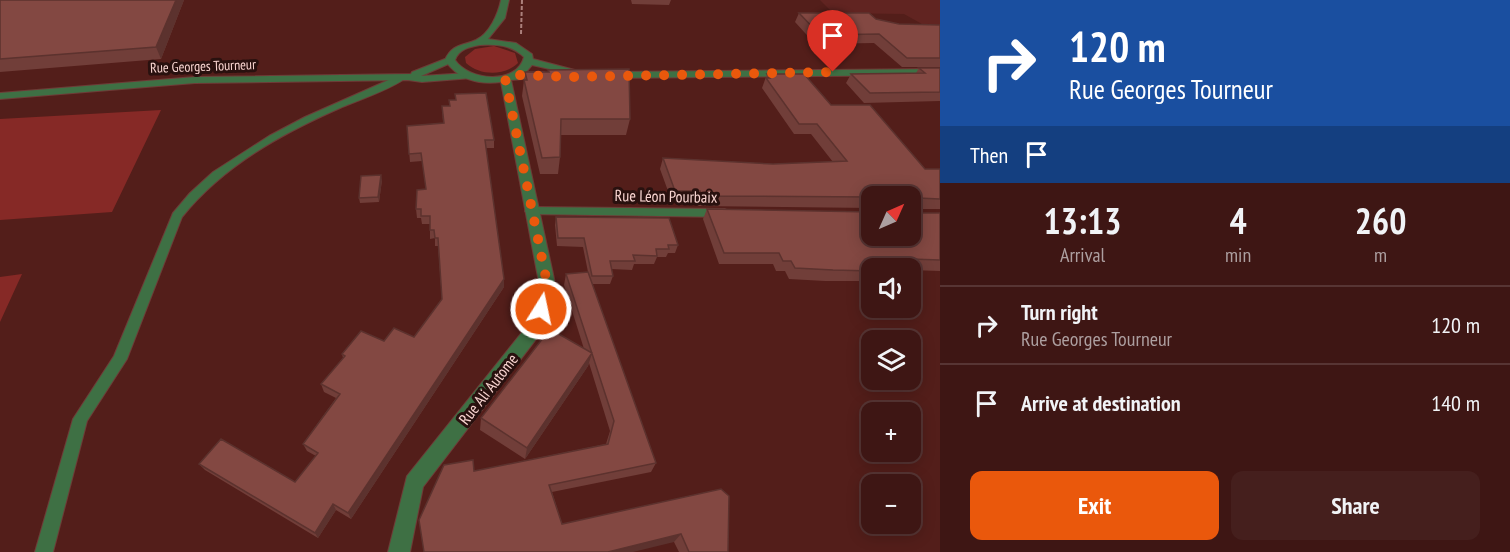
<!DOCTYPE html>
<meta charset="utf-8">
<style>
:root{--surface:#3e1614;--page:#451f1d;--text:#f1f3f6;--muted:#ad9fa0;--line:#573534;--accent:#ea580c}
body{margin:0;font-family:"PT Sans Narrow",sans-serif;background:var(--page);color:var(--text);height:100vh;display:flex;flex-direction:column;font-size:22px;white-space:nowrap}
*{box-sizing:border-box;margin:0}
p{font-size:20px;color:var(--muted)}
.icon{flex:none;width:33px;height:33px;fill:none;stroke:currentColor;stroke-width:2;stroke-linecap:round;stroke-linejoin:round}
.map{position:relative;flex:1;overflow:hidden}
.details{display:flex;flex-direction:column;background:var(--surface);width:570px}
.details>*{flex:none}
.hud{background:#1a4fa0;color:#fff;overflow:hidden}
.needle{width:39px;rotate:45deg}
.fabs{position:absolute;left:861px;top:186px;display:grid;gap:12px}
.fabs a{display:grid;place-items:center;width:60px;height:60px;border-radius:12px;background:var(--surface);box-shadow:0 3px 15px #0003,0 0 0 2px var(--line);font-size:30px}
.pin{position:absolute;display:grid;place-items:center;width:51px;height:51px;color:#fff;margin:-62px -26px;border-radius:50% 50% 50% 0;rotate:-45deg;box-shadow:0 0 6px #0007}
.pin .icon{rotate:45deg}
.me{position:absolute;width:66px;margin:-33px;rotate:10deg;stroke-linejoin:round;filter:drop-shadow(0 0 4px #0008)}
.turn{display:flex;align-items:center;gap:21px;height:126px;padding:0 30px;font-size:27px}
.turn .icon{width:78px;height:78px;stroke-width:2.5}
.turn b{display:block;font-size:42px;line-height:51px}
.then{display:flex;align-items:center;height:57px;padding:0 30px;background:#0003;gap:12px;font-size:22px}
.eta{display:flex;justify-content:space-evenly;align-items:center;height:102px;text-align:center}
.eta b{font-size:36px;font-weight:600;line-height:42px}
.button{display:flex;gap:12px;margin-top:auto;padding:12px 30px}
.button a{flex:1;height:69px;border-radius:12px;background:var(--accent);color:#fff;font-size:24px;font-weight:600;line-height:69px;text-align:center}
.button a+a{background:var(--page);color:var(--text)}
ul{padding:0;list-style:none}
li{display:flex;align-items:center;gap:18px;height:78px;padding:0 30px;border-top:2px solid var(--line)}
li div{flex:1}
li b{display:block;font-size:22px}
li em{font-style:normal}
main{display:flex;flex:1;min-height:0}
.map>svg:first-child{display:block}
.built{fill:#612421}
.green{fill:#862926}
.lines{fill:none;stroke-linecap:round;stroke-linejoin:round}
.service-casing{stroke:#6e3b37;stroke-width:2}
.minor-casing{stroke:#6e3b37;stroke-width:2}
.tertiary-casing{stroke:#6e3b37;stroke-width:2}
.path{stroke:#ac807c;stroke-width:2;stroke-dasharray:4 2;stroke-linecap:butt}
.service{fill:#3e7044;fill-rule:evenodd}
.minor{fill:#3e7044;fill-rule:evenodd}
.tertiary{fill:#3e7044;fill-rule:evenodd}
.wall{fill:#713e39}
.shaded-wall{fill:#5c322e}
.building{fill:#834842;stroke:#5c322e;stroke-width:1.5}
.route{stroke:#ea580c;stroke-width:10;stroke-dasharray:0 18}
.labels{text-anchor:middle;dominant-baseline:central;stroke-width:6;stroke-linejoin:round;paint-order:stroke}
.far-street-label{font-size:14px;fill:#f9d5d1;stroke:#29110f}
.street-label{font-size:16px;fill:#f9d5d1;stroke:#29110f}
</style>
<main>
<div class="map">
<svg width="940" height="552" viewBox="0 0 940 552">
<rect width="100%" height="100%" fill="#531e1a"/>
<!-- built -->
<path class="built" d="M 820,0 L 940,0 L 940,34 L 904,14 L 833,13 Z"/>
<!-- green -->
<path class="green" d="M 494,46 L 515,53 L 518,63 C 505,76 480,76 466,63 L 465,57 L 475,49 Z
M 161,110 L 112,212 L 0,220 L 0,119 Z
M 22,274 L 0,322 L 0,277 Z"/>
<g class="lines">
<defs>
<path id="service" d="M 400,75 L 407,77 C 392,89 359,100 340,108 C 281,134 223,166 182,217 L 127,359 L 87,421 L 53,552 L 35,552 L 73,419 L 114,356 L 173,213 L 190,193 L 213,172 L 269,136 L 305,117 Z"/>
<path id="minor" d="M 450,57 L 455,60 L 453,62 L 421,76 L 468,73 L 473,76 L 472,78 L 422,82 L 408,80 L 195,83 L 0,99 L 0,93 L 195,77 L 411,74 L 412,72 Z
M 532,207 L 725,209 L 732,213 L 725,217 L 527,214 L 525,211 L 527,208 Z"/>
<path id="tertiary" d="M 501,0 L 509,0 L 505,18 L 488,39 L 516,43 L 532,54 L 533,59 L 590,74 L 585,77 L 532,65 L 526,72 L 544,72 L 549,75 L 548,77 L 511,80 L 556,288 L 540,334 L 423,487 L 410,552 L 388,552 L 407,476 L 527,326 L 540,288 L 501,82 C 478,85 457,79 445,60 C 452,44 462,46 476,40 C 490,33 498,14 501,0 ZM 480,45 C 497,44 511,45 524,57 C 517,85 469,81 455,60 C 459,49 469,47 480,45 Z
M 940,69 L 940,75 L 610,78 L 605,75 L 610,72 Z"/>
</defs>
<!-- service casing -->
<use href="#service" class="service-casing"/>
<!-- minor casing -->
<use href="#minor" class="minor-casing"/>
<!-- tertiary casing -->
<use href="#tertiary" class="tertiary-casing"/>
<!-- path -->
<path class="path" d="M 521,34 L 522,0"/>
<!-- service -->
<use href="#service" class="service"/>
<!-- minor -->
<use href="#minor" class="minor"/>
<!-- tertiary -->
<use href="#tertiary" class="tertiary"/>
</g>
<!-- wall -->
<path class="wall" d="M 0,0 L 184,0 L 161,59 L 0,72 Z
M 631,0 L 671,0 L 669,5 L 632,4 Z
M 799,13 L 876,19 L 899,24 L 940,25 L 940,67 L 902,67 L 874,43 L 815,44 L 795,22 Z
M 919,68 L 940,68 L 940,101 L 864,103 L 846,83 L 851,74 L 916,73 Z
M 548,70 L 630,119 L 626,135 L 560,135 L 560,157 L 558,174 L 540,174 L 522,96 L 525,72 L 548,72 Z
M 767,74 L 831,105 L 925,169 L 940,169 L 940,209 L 916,209 L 916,211 L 918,213 L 940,213 L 940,271 L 910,270 L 910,268 L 872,268 L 872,281 L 825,281 L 789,279 L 785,271 L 776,271 L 773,264 L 719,264 L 703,219 L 707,209 L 872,236 L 910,196 L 872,196 L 872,208 L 698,206 L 696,202 L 672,202 L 660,169 L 663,158 L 773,164 L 833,162 L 811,134 L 794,134 L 762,88 Z
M 442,106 L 494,140 L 494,148 L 486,148 L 504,279 L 504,287 L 351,519 L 336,510 L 318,538 L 205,470 L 199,464 L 295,482 L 316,456 L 307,451 L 303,444 L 336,398 L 324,392 L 321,384 L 343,358 L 342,354 L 384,341 L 414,337 L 442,300 L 438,246 L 435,246 L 435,238 L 430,239 L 430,224 L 422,224 L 421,218 L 417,218 L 416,209 L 426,189 L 422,161 L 410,162 L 407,126 L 443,123 Z
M 382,180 L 379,202 L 360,203 L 359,198 Z
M 556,217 L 678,245 L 675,253 L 668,253 L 666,257 L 657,257 L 654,264 L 634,264 L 632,270 L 611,269 L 613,276 L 610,284 L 592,284 L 656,463 L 651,472 L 552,492 L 562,524 L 721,489 L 728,552 L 679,552 L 674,542 L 424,552 L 474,471 L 606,444 L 610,431 L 589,363 L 588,366 L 525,459 L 480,430 L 481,418 L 584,349 L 564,285 L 566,274 L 588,272 L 583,247 L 557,246 L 555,225 Z"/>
<!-- shaded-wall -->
<path class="shaded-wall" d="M 176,0 L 184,0 L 161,59 L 156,47 Z
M 381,175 L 382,180 L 379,202 L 378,197 Z
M 504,279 L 504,287 L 351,519 L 348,513 Z
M 592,353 L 588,366 L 525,459 L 527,448 Z
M 333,504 L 336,510 L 318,538 L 315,533 Z
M 681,534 L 674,542 L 633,552 L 608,552 Z"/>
<!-- building -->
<path class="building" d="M 0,0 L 176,0 L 156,47 L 0,59 Z
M 799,13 L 869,13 L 876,19 L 899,24 L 940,25 L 940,58 L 907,58 L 879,34 L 820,35 Z
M 919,68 L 940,68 L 940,92 L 870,93 L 851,74 L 925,73 Z
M 629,69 L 630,119 L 561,119 L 560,157 L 542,158 L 524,80 L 527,80 L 525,72 L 549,72 L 548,70 Z
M 767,74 L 804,74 L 831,105 L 870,105 L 925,169 L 940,169 L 940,199 L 918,198 L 916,201 L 916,211 L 918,213 L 940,213 L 940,260 L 881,258 L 887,268 L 872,268 L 872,271 L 833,270 L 795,268 L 791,261 L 783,261 L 779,253 L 724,253 L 707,209 L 872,212 L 872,236 L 910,236 L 910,196 L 872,196 L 872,197 L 702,196 L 700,191 L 675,191 L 663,158 L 773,164 L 847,161 L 817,124 L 799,124 L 766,78 L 770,78 Z
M 486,93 L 494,140 L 485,140 L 504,279 L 348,513 L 333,504 L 315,533 L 199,464 L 221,439 L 295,482 L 318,453 L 303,444 L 340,394 L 321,384 L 345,356 L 342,354 L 361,331 L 384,341 L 394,328 L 414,337 L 442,299 L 438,238 L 435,238 L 434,230 L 430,230 L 430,216 L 421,216 L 421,209 L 416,209 L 417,190 L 426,189 L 421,153 L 409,154 L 407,126 L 444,123 L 442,106 L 450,106 L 449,100 L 456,100 L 455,94 Z
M 381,175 L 378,197 L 359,198 L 361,176 Z
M 556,217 L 669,218 L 678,245 L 668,245 L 669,249 L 656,249 L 657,256 L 633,255 L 635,261 L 610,261 L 613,276 L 592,276 L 584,238 L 558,238 Z
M 588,272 L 656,463 L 549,485 L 562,524 L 721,489 L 729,496 L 728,552 L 689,552 L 681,534 L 608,552 L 424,552 L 419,520 L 444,465 L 473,460 L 474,471 L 608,444 L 614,421 L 566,274 Z
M 550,329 L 592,353 L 527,448 L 481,418 Z"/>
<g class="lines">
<!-- route -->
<path class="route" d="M 541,309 L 548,288 L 505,78 L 517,75 L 568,77 L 833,72"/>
</g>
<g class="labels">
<!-- far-street labels -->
<g class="far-street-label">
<text transform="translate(203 66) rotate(-2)">Rue Georges Tourneur</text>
</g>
<!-- street labels -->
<g class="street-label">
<text transform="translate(666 196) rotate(1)">Rue Léon Pourbaix</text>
<text transform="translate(488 389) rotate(-52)">Rue Ali Autome</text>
</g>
</g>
</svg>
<div class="fabs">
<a><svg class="needle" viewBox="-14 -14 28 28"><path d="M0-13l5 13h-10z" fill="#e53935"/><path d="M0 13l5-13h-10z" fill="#ad9fa0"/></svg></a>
<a><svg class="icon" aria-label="sound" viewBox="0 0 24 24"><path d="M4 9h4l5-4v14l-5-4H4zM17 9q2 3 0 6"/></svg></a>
<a><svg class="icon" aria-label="layers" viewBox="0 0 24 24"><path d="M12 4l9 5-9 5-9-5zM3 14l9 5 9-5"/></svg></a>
<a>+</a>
<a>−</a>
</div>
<div class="pin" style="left:833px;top:72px;background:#d93025"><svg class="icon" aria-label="arrive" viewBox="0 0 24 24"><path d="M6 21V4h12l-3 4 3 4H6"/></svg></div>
<svg class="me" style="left:541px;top:309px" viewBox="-20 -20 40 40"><circle r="17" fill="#ea580c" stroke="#fff" stroke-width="3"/><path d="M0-11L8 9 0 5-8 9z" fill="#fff"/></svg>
</div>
<section class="details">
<div class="hud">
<div class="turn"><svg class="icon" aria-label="right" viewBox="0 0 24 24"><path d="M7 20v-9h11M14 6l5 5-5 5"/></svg><div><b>120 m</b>Rue Georges Tourneur</div></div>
<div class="then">Then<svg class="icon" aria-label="arrive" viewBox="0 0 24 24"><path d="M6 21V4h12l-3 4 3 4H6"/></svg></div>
</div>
<div class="eta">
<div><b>13:13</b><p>Arrival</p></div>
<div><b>4</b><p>min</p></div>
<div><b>260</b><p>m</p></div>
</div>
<ul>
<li><svg class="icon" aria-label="right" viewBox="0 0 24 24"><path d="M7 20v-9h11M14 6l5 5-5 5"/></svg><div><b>Turn right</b><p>Rue Georges Tourneur</p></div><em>120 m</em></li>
<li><svg class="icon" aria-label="arrive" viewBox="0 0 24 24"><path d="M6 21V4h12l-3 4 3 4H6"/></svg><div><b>Arrive at destination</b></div><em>140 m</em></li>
</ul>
<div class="button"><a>Exit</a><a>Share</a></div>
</section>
</main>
